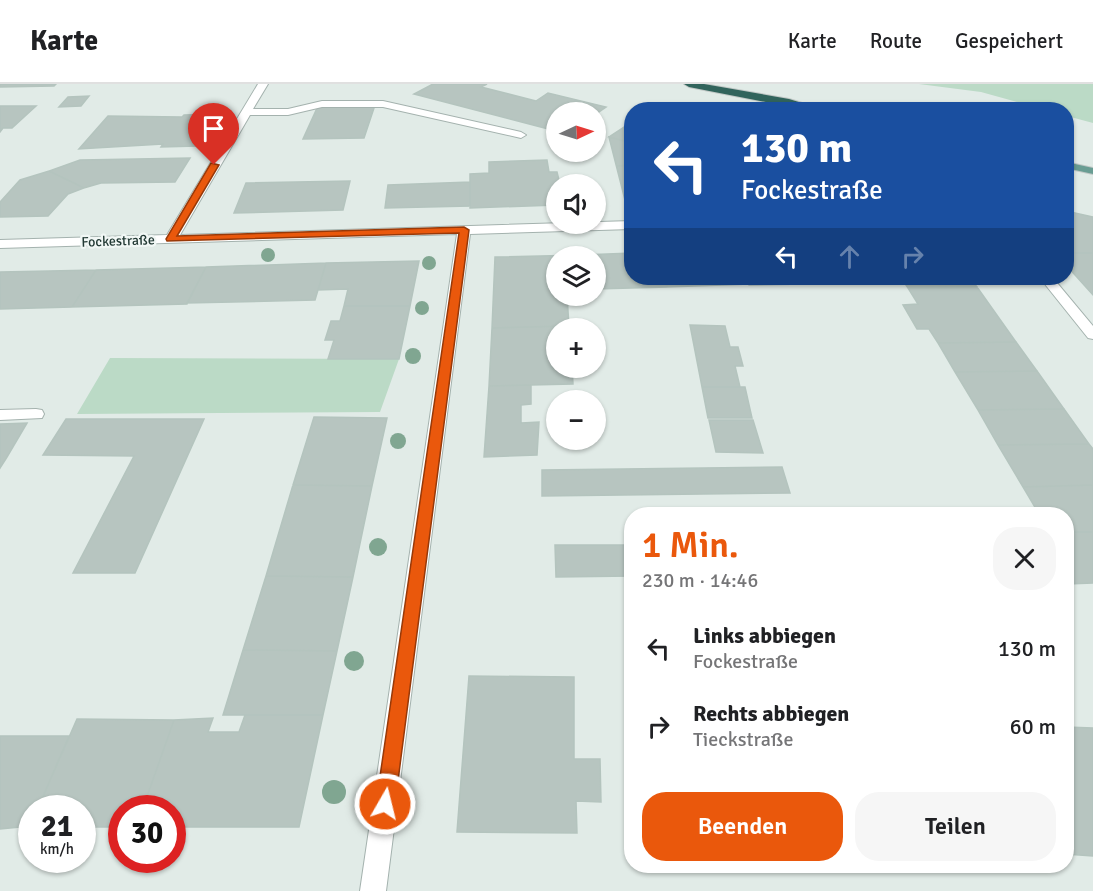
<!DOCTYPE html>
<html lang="de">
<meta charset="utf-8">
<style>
:root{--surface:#fff;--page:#f6f6f6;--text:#202124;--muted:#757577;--line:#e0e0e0;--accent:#ea580c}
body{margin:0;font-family:Signika,sans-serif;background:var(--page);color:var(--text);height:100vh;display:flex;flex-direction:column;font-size:22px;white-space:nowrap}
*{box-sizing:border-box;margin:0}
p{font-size:20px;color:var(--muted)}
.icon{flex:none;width:33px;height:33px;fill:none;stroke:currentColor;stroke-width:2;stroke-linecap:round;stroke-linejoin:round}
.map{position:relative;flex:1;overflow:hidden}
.sheet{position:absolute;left:624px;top:423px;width:450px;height:366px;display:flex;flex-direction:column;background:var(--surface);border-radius:24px;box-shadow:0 2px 4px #0004}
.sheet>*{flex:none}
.hud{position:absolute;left:624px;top:18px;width:450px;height:183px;border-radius:24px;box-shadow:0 2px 4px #0004;background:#1a4fa0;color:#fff;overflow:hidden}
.needle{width:39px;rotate:86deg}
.controls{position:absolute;left:546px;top:18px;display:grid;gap:12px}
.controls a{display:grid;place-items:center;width:60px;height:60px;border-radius:50%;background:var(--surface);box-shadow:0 2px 4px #0004;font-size:30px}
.speed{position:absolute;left:18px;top:711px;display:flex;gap:12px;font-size:30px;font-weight:700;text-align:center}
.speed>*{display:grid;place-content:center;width:78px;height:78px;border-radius:50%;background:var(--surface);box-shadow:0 2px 4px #0004;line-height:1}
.speed small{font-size:15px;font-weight:400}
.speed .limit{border:9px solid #d22;background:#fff;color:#111}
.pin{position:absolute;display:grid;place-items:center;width:51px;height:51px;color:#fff;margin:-62px -26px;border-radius:50% 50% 50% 0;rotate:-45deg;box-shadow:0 0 6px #0007}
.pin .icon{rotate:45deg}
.me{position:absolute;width:66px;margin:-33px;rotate:8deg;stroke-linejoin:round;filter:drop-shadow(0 0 4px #0008)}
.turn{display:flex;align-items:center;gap:21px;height:126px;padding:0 18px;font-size:27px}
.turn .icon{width:78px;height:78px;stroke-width:2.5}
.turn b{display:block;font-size:42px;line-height:51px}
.lanes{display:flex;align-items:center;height:57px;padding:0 18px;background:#0003;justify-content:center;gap:30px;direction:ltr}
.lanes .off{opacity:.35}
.round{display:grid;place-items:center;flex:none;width:63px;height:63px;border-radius:24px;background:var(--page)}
.overview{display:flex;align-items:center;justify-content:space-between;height:102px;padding:0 18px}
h1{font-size:36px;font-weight:600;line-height:45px;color:var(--accent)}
.action{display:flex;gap:12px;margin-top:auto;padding:12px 18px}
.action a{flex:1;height:69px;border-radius:24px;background:var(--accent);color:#fff;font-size:24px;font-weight:600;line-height:69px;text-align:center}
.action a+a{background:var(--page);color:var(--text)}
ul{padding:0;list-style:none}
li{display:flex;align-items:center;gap:18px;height:78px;padding:0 18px}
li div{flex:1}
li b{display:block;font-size:22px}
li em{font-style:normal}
header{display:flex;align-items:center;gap:36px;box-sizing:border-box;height:84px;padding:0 30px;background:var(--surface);border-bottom:2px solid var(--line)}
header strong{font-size:28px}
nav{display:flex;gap:33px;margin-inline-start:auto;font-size:21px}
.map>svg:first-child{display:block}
.green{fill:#bbdac6}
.building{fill:#b7c5c0;stroke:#b4c4be;stroke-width:1.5}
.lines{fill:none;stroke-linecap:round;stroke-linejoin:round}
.minor-casing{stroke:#a4b2ae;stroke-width:2}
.major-casing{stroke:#c1c8c6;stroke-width:2}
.highway-casing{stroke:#c1c8c6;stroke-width:2}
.minor{fill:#fff;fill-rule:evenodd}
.major{fill:#699d93;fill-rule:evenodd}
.highway{fill:#31645c;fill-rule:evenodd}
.tree{fill:#80a691}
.route{fill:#ea580c;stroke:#983908;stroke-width:1.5}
.labels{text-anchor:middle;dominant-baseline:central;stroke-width:4.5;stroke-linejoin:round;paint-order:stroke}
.far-street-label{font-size:14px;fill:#233a35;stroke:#f1f7f5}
</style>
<header>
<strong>Karte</strong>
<nav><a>Karte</a><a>Route</a><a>Gespeichert</a></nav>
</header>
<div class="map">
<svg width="1093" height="807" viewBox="0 0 1093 807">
<rect width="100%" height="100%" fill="#e1ebe7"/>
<!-- green -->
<path class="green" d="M 919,0 L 1093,0 L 1093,39 L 1067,32 L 1066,26 L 1043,25 L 981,8 Z
M 110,274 L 399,275 L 380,328 L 77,330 Z"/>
<!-- building -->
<path class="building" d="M 0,0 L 56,0 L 54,2 L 0,3 Z
M 433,0 L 487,0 L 481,3 L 536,17 L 548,9 L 606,23 L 596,30 L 556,28 L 556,47 L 414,10 Z
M 89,12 L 81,22 L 59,23 L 68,13 Z
M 375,21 L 364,54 L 303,55 L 318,22 Z
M 0,22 L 36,22 L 12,44 L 3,44 L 0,48 Z
M 219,30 L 198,62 L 161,63 L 163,60 L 79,65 L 108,32 L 182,33 L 184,31 Z
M 632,38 L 632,59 L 609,53 Z
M 609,53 L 632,59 L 632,120 L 626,120 Z
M 190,74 L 175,98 L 101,99 L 84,104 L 49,87 L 80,76 Z
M 547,76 L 549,88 L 557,88 L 560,100 L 556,100 L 556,121 L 470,124 L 470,90 L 489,89 L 489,78 Z
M 632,81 L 632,120 L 626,120 L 617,82 Z
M 49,87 L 84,104 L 68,110 L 48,132 L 0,133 L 0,118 L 20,96 Z
M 350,97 L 343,126 L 234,129 L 246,99 Z
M 470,98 L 470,122 L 385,124 L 388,101 Z
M 1066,127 L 1093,133 L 1093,169 L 1066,169 Z
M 632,169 L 632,194 L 665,194 L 667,203 L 596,205 L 596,172 L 582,172 L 582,171 Z
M 1066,169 L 1093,169 L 1093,211 L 1066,181 Z
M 582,171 L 582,172 L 556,172 L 556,212 L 567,212 L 569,242 L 492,244 L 495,173 Z
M 419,177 L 410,222 L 344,222 L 348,205 L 318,206 L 326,179 Z
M 326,179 L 315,216 L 187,219 L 206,183 Z
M 206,183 L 187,220 L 72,223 L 96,186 Z
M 96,186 L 72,223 L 0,225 L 0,188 Z
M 665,194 L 746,194 L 749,200 L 667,203 Z
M 746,194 L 856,194 L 859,199 L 749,201 Z
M 856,194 L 970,194 L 977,203 L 908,204 L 904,198 L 859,199 Z
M 977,203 L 1016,258 L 938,259 L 929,245 L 917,245 L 903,221 L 918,220 L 908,204 Z
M 344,222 L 410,222 L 399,275 L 328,275 L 334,256 L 325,256 L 331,237 L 340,237 Z
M 690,241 L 725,242 L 730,263 L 738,263 L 743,282 L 735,282 L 740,303 L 702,303 Z
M 569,242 L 569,244 L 556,244 L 556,284 L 572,284 L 573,300 L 489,302 L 492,244 Z
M 1016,258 L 1037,287 L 955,288 L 938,259 Z
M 1037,287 L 1064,325 L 978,326 L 955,288 Z
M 531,301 L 531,320 L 521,321 L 521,339 L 539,338 L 537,371 L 484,373 L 489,302 Z
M 702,303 L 745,303 L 752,334 L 708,334 Z
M 1064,325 L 1089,360 L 998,361 L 978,326 Z
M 314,333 L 387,334 L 372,402 L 293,401 Z
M 66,335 L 204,335 L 135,489 L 73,489 L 134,372 L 43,371 Z
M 709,336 L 753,336 L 763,369 L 716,368 Z
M 27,339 L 7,373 L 0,384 L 0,340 Z
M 1089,360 L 1093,365 L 1093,401 L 1023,403 L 998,361 Z
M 782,383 L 790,409 L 542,412 L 542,386 Z
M 293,401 L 372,402 L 353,493 L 266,492 Z
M 1093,401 L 1093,448 L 1066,448 L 1066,430 L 1039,430 L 1023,403 Z
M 1066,448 L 1093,448 L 1093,499 L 1068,500 L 1066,497 Z
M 555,461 L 632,461 L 632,492 L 556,493 Z
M 266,492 L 353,493 L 337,567 L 243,566 Z
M 243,566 L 337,567 L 323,631 L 223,631 Z
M 469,592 L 574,593 L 574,675 L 600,675 L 601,718 L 576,717 L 577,749 L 457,748 Z
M 245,631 L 323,631 L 299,743 L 172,743 L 172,724 L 143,724 L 174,636 L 213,634 L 208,648 L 239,648 Z
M 77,635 L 174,636 L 143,724 L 122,724 L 122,743 L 82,743 L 82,724 L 38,724 Z
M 1066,643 L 1093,644 L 1093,772 L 1066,770 Z
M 0,652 L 69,652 L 38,724 L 32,724 L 30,742 L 0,745 Z"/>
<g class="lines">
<defs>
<path id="minor" d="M 258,0 L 268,0 L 253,25 L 288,25 L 322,17 L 383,17 L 521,48 L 526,51 L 521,54 L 383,23 L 322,23 L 288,31 L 250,31 L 180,151 L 632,137 L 632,145 L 470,150 L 386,807 L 360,807 L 457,150 L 0,164 L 0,156 L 167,151 Z
M 1040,194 L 1053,194 L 1093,242 L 1093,255 L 1088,254 Z
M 36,325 L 42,326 L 44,330 L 42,334 L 0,336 L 0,326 Z"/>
<path id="major" d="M 1066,78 L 1093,84 L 1093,90 L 1066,84 Z"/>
<path id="highway" d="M 684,0 L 704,0 L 789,15 L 825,26 L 806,26 L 689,3 Z"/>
</defs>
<!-- minor casing -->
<use href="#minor" class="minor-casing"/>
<!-- major casing -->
<use href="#major" class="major-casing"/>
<!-- highway casing -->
<use href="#highway" class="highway-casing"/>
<!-- minor -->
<use href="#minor" class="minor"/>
<!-- major -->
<use href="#major" class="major"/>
<!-- highway -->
<use href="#highway" class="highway"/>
</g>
<!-- trees -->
<g class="tree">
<circle cx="268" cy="171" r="7"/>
<circle cx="429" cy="179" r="7"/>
<circle cx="422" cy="224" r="7"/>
<circle cx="413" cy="272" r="8"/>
<circle cx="398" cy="357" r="8"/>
<circle cx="378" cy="463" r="9"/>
<circle cx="354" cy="577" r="10"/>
<circle cx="334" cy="708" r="12"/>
</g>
<!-- route -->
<path class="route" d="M 211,79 L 219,81 L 177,152 L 464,143 L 469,146 L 395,720 L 392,727 L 385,729 L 379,727 L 376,720 L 459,149 L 167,157 L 166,155 Z"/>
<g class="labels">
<!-- far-street labels -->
<g class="far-street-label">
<text transform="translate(118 157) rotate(-2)">Fockestraße</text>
</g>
</g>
</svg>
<div class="controls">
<a><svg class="needle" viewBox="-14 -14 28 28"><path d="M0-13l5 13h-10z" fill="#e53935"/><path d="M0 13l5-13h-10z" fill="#757577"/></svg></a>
<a><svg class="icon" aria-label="sound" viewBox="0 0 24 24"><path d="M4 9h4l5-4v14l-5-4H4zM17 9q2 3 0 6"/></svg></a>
<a><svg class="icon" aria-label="layers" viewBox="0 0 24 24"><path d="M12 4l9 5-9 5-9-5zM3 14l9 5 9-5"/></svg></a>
<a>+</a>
<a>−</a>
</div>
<div class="speed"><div>21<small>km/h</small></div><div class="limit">30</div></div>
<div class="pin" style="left:214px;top:81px;background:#d93025"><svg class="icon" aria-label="arrive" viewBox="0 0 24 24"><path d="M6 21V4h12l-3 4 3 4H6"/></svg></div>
<svg class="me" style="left:385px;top:720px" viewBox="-20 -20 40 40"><circle r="17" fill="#ea580c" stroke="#fff" stroke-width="3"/><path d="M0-11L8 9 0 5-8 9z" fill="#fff"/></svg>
<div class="hud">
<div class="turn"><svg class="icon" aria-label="left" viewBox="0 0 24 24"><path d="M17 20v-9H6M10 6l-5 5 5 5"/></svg><div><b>130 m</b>Fockestraße</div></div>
<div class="lanes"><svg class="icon" aria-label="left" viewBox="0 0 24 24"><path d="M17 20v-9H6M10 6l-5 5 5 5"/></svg><svg class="icon off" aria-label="ahead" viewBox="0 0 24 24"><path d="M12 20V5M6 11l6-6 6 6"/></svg><svg class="icon off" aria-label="right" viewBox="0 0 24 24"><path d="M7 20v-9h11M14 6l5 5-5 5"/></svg></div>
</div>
<section class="sheet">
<div class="overview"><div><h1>1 Min.</h1><p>230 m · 14:46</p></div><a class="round"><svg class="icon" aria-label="close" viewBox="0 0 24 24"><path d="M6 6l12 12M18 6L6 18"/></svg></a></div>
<ul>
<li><svg class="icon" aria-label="left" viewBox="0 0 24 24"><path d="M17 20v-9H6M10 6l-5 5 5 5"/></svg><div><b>Links abbiegen</b><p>Fockestraße</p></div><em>130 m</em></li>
<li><svg class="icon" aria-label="right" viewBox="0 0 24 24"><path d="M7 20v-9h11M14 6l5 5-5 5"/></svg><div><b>Rechts abbiegen</b><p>Tieckstraße</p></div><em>60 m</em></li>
</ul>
<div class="action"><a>Beenden</a><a>Teilen</a></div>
</section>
</div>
